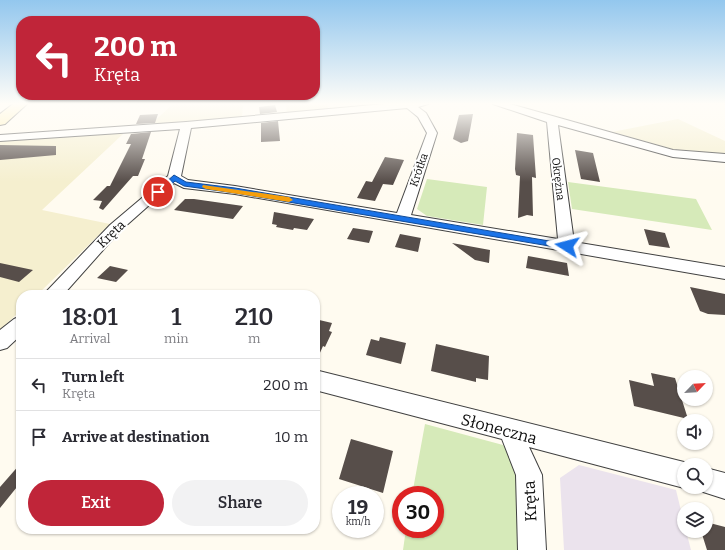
<!DOCTYPE html>
<meta charset="utf-8">
<style>
:root{--surface:#fff;--page:#f2f2f3;--text:#2b2b33;--muted:#7c7c81;--line:#e1e1e2;--accent:#c02539}
body{margin:0;font-family:Bitter,serif;background:var(--page);color:var(--text);height:100vh;display:flex;flex-direction:column;font-size:15px;white-space:nowrap}
*{box-sizing:border-box;margin:0}
p{font-size:13px;color:var(--muted)}
.icon{flex:none;width:22px;height:22px;fill:none;stroke:currentColor;stroke-width:2;stroke-linecap:round;stroke-linejoin:round}
.map{position:relative;flex:1;overflow:hidden}
.sheet{position:absolute;left:16px;top:290px;width:304px;height:244px;display:flex;flex-direction:column;background:var(--surface);border-radius:16px;box-shadow:0 1px 3px #0004}
.sheet>*{flex:none}
.top-card{position:absolute;left:16px;top:16px;width:304px;height:84px;border-radius:16px;box-shadow:0 1px 3px #0004;background:#c02539;color:#fff;overflow:hidden}
.needle{width:26px;rotate:65deg}
.fabs{position:absolute;left:677px;top:370px;display:grid;gap:8px}
.fabs a{display:grid;place-items:center;width:36px;height:36px;border-radius:50%;background:var(--surface);box-shadow:0 1px 3px #0004;font-size:20px}
.speed{position:absolute;left:332px;top:486px;display:flex;gap:8px;font-size:20px;font-weight:700;text-align:center}
.speed>*{display:grid;place-content:center;width:52px;height:52px;border-radius:50%;background:var(--surface);box-shadow:0 1px 3px #0004;line-height:1}
.speed small{font-size:10px;font-weight:400}
.speed .limit{border:6px solid #d22;background:#fff;color:#111}
.pin{position:absolute;display:grid;place-items:center;width:34px;height:34px;color:#fff;margin:-17px;border:2px solid #fff;border-radius:50%;box-shadow:0 1px 4px #0007}
.me{position:absolute;width:44px;margin:-22px;rotate:279deg;stroke-linejoin:round;filter:drop-shadow(0 0 3px #0008)}
.turn{display:flex;align-items:center;gap:14px;height:84px;padding:0 12px;font-size:18px}
.turn .icon{width:52px;height:52px;stroke-width:2.5}
.turn b{display:block;font-size:28px;line-height:34px}
.eta{display:flex;justify-content:space-evenly;align-items:center;height:68px;text-align:center}
.eta b{font-size:24px;font-weight:600;line-height:28px}
.cta{display:flex;gap:8px;margin-top:auto;padding:8px 12px}
.cta a{flex:1;height:46px;border-radius:24px;background:var(--accent);color:#fff;font-size:16px;font-weight:600;line-height:46px;text-align:center}
.cta a+a{background:var(--page);color:var(--text)}
ul{padding:0;list-style:none}
li{display:flex;align-items:center;gap:12px;height:52px;padding:0 12px;border-top:1px solid var(--line)}
li div{flex:1}
li b{display:block;font-size:15px}
li em{font-style:normal}
.map>svg:first-child{display:block}
.industrial{fill:#ebe3ed}
.farmland{fill:#f5efcf}
.green{fill:#d6eab9}
.building{fill:#574e4a}
.lines{fill:none;stroke-linecap:round;stroke-linejoin:round}
.street-casing{stroke:#414141;stroke-width:2}
.secondary-casing{stroke:#303030;stroke-width:2}
.street{fill:#fff;fill-rule:evenodd}
.secondary{fill:#ffefab;fill-rule:evenodd}
.route{fill:#1a73e8;stroke:#114b97}
.slow{fill:#f59e0b}
.labels{text-anchor:middle;dominant-baseline:central;stroke-width:4;stroke-linejoin:round;paint-order:stroke}
.far-street-label{font-size:11px;fill:#0e0e0e;stroke:#fff}
.street-label{font-size:13px;fill:#0e0e0e;stroke:#fff}
.near-street-label{font-size:16px;fill:#0e0e0e;stroke:#fff}
</style>
<div class="map">
<svg width="725" height="550" viewBox="0 0 725 550">
<rect width="100%" height="100%" fill="#fffbf0"/>
<!-- industrial -->
<path class="industrial" d="M 579,465 L 676,490 L 684,523 L 684,531 L 686,531 L 691,550 L 564,550 L 560,478 Z"/>
<!-- farmland -->
<path class="farmland" d="M 172,105 L 243,105 L 242,117 L 151,124 Z
M 286,105 L 327,105 L 329,110 L 287,114 Z
M 678,119 L 725,141 L 725,154 L 669,149 L 669,148 L 612,132 Z
M 113,133 L 123,134 L 42,210 L 110,224 L 37,295 L 21,295 L 21,310 L 0,330 L 0,141 Z"/>
<!-- green -->
<path class="green" d="M 427,179 L 487,187 L 483,225 L 427,216 L 417,209 Z
M 568,182 L 696,199 L 712,230 L 572,209 Z
M 425,424 L 503,445 L 520,467 L 520,550 L 403,550 L 406,529 L 435,529 L 435,495 L 412,495 Z"/>
<!-- building -->
<path class="building" d="M 275,105 L 277,112 L 260,114 L 259,107 Z
M 158,114 L 155,123 L 136,124 L 140,115 Z
M 473,114 L 468,141 L 461,143 L 453,139 L 459,115 Z
M 278,121 L 280,141 L 261,142 L 261,123 Z
M 151,132 L 142,159 L 145,159 L 138,176 L 133,176 L 103,210 L 99,208 L 102,201 L 93,200 L 107,186 L 110,186 L 131,144 L 126,144 L 131,134 Z
M 517,133 L 533,135 L 536,178 L 532,177 L 533,216 L 527,215 L 518,218 L 520,176 L 516,175 L 515,169 Z
M 0,145 L 56,146 L 56,155 L 0,160 Z
M 575,150 L 593,153 L 600,182 L 581,179 Z
M 385,157 L 404,160 L 393,185 L 383,184 L 375,201 L 357,198 L 366,181 L 372,182 Z
M 185,199 L 194,199 L 243,206 L 233,219 L 174,210 Z
M 274,212 L 314,219 L 307,230 L 294,228 L 293,230 L 276,227 L 277,225 L 272,224 Z
M 353,228 L 373,231 L 369,243 L 347,239 Z
M 644,229 L 665,233 L 670,248 L 649,245 Z
M 400,234 L 421,238 L 418,252 L 395,247 Z
M 452,243 L 490,250 L 489,263 L 475,260 Z
M 528,256 L 567,263 L 569,276 L 526,268 Z
M 0,263 L 33,270 L 19,282 L 0,277 Z
M 110,266 L 128,270 L 116,282 L 97,278 Z
M 690,287 L 725,294 L 725,315 L 708,314 L 700,311 Z
M 315,319 L 332,323 L 329,331 L 332,332 L 325,347 L 323,346 L 315,364 Z
M 380,337 L 406,343 L 401,364 L 366,355 L 371,339 L 379,341 Z
M 436,344 L 489,356 L 488,380 L 476,378 L 476,382 L 431,371 Z
M 651,373 L 675,378 L 688,419 L 634,406 L 629,380 L 654,386 Z
M 351,439 L 393,451 L 383,493 L 339,479 Z
M 21,463 L 21,482 L 0,508 L 0,487 Z
M 706,522 L 725,527 L 725,550 L 707,550 L 701,531 L 706,531 Z"/>
<g class="lines">
<defs>
<path id="street" d="M 384,104 L 428,104 L 418,107 L 426,113 L 437,133 L 411,215 L 558,239 L 547,122 L 493,104 L 510,104 L 673,150 L 725,154 L 725,162 L 673,157 L 558,125 L 574,242 L 725,267 L 725,279 L 235,194 L 184,188 L 174,183 L 120,231 L 63,295 L 43,295 L 110,225 L 168,176 L 180,129 L 0,141 L 0,135 L 186,122 ZM 407,108 L 418,117 L 427,133 L 397,213 L 235,186 L 188,180 L 181,176 L 191,128 Z
M 21,316 L 21,335 L 7,348 L 0,350 L 0,330 L 14,319 Z
M 315,370 L 684,462 L 691,465 L 684,465 L 684,487 L 686,487 L 684,488 L 529,447 L 542,475 L 546,550 L 518,550 L 516,475 L 502,439 L 315,390 Z
M 706,468 L 725,473 L 725,499 L 697,490 L 696,487 L 706,487 Z"/>
<path id="secondary" d="M 13,104 L 27,104 L 5,124 L 0,125 L 0,114 Z"/>
</defs>
<!-- street casing -->
<use href="#street" class="street-casing"/>
<!-- secondary casing -->
<use href="#secondary" class="secondary-casing"/>
<!-- street -->
<use href="#street" class="street"/>
<!-- secondary -->
<use href="#secondary" class="secondary"/>
</g>
<!-- sky -->
<linearGradient id="sky" x2="0" y2="1"><stop stop-color="#93c7ee"/><stop offset="0.57" stop-color="#fffdf8"/><stop offset="1" stop-color="#fffdf8" stop-opacity="0"/></linearGradient>
<rect width="725" height="182" fill="url(#sky)"/>
<!-- route -->
<path class="route" d="M 174,175 L 186,182 L 235,188 L 567,244 L 571,246 L 567,249 L 235,193 L 184,186 L 175,181 L 161,194 L 156,194 L 156,191 Z"/>
<!-- slow -->
<path class="slow" d="M 203,185 L 289,197 L 293,200 L 289,202 L 206,189 L 202,187 Z"/>
<g class="labels">
<!-- far-street labels -->
<g class="far-street-label">
<text transform="translate(419 170) rotate(-71)">Krótka</text>
<text transform="translate(558 179) rotate(83)">Okrężna</text>
</g>
<!-- street labels -->
<g class="street-label">
<text transform="translate(111 234) rotate(-44)">Kręta</text>
</g>
<!-- near-street labels -->
<g class="near-street-label">
<text transform="translate(499 429) rotate(15)">Słoneczna</text>
<text transform="translate(530 501) rotate(-93)">Kręta</text>
</g>
</g>
</svg>
<div class="fabs">
<a><svg class="needle" viewBox="-14 -14 28 28"><path d="M0-13l5 13h-10z" fill="#e53935"/><path d="M0 13l5-13h-10z" fill="#7c7c81"/></svg></a>
<a><svg class="icon" aria-label="sound" viewBox="0 0 24 24"><path d="M4 9h4l5-4v14l-5-4H4zM17 9q2 3 0 6"/></svg></a>
<a><svg class="icon" aria-label="search" viewBox="0 0 24 24"><circle cx="10" cy="10" r="6"/><path d="M15 15l6 6"/></svg></a>
<a><svg class="icon" aria-label="layers" viewBox="0 0 24 24"><path d="M12 4l9 5-9 5-9-5zM3 14l9 5 9-5"/></svg></a>
</div>
<div class="speed"><div>19<small>km/h</small></div><div class="limit">30</div></div>
<div class="pin" style="left:158px;top:192px;background:#d93025"><svg class="icon" aria-label="arrive" viewBox="0 0 24 24"><path d="M6 21V4h12l-3 4 3 4H6"/></svg></div>
<svg class="me" style="left:567px;top:246px" viewBox="-20 -20 40 40"><path d="M0-17L14 15 0 8-14 15z" fill="#1a73e8" stroke="#fff" stroke-width="4"/></svg>
<div class="top-card">
<div class="turn"><svg class="icon" aria-label="left" viewBox="0 0 24 24"><path d="M17 20v-9H6M10 6l-5 5 5 5"/></svg><div><b>200 m</b>Kręta</div></div>
</div>
<section class="sheet">
<div class="eta">
<div><b>18:01</b><p>Arrival</p></div>
<div><b>1</b><p>min</p></div>
<div><b>210</b><p>m</p></div>
</div>
<ul>
<li><svg class="icon" aria-label="left" viewBox="0 0 24 24"><path d="M17 20v-9H6M10 6l-5 5 5 5"/></svg><div><b>Turn left</b><p>Kręta</p></div><em>200 m</em></li>
<li><svg class="icon" aria-label="arrive" viewBox="0 0 24 24"><path d="M6 21V4h12l-3 4 3 4H6"/></svg><div><b>Arrive at destination</b></div><em>10 m</em></li>
</ul>
<div class="cta"><a>Exit</a><a>Share</a></div>
</section>
</div>
